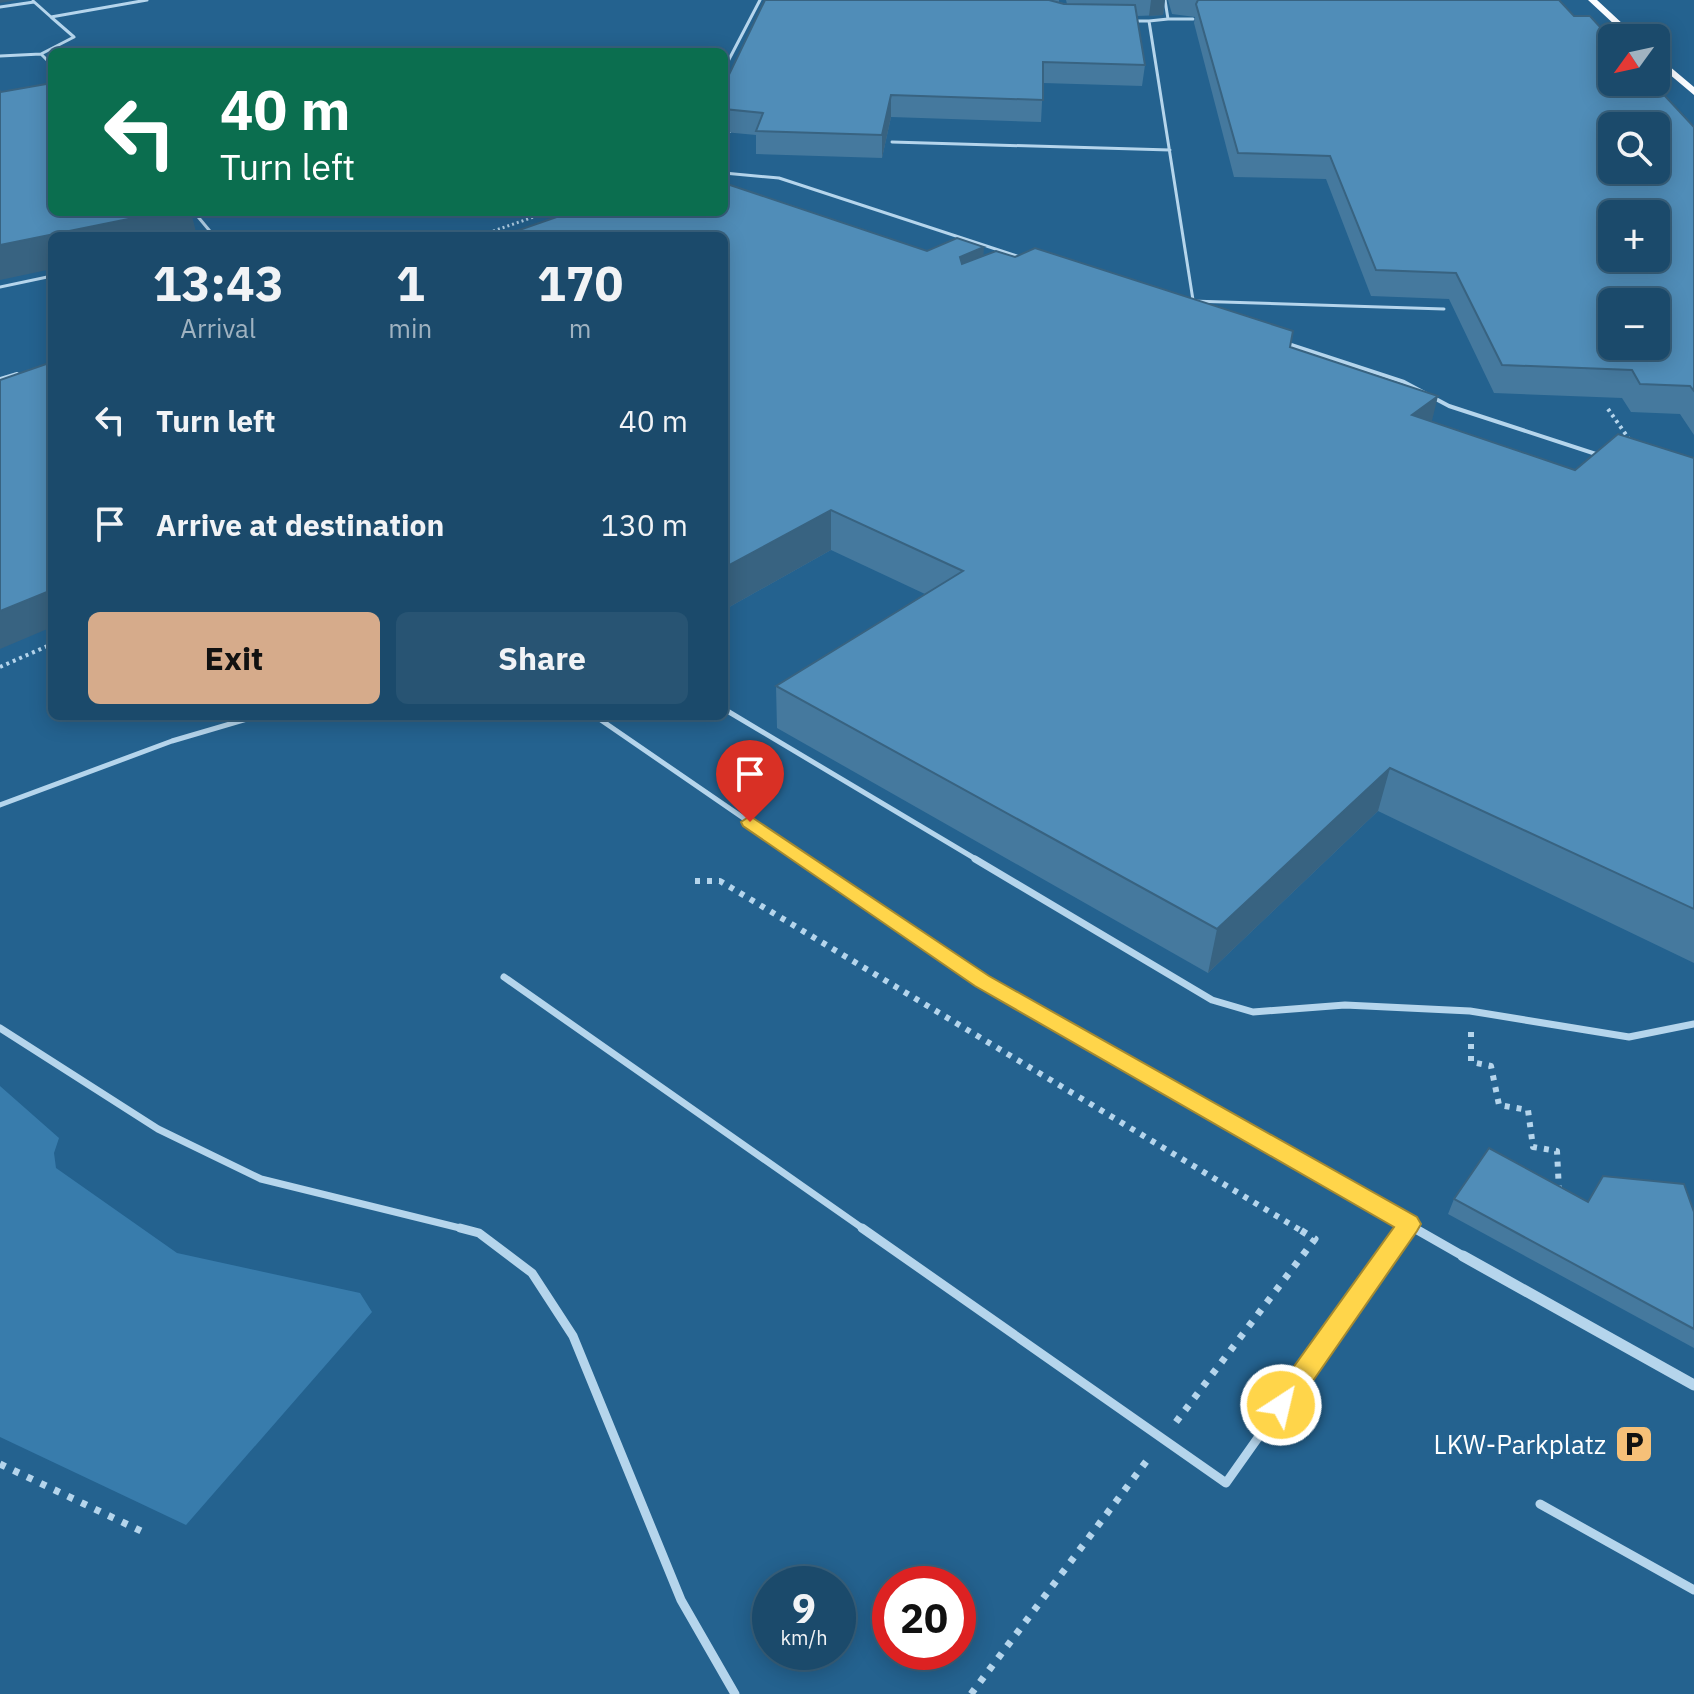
<!DOCTYPE html>
<meta charset="utf-8">
<style>
:root{--surface:#1b4a6b;--page:#285473;--text:#f1f3f6;--muted:#a0b3c1;--line:#39627e;--accent:#d6ab8b}
body{margin:0;font-family:"IBM Plex Sans",sans-serif;background:var(--page);color:var(--text);height:100vh;display:flex;flex-direction:column;font-size:30px;white-space:nowrap}
*{box-sizing:border-box;margin:0}
p{font-size:26px;color:var(--muted)}
.icon{flex:none;width:44px;height:44px;fill:none;stroke:currentColor;stroke-width:2;stroke-linecap:round;stroke-linejoin:round}
.map{position:relative;flex:1;overflow:hidden}
.drawer{position:absolute;left:48px;top:232px;width:680px;height:488px;display:flex;flex-direction:column;background:var(--surface);border-radius:12px;box-shadow:0 4px 20px #0003,0 0 0 2px var(--line)}
.drawer>*{flex:none}
.top-card{position:absolute;left:48px;top:48px;width:680px;height:168px;border-radius:12px;box-shadow:0 4px 20px #0003,0 0 0 2px var(--line);background:#0b6e4f;color:#fff;overflow:hidden}
.needle{width:52px;rotate:237deg}
.controls{position:absolute;left:1598px;top:24px;display:grid;gap:16px}
.controls a{display:grid;place-items:center;width:72px;height:72px;border-radius:12px;background:var(--surface);box-shadow:0 4px 20px #0003,0 0 0 2px var(--line);font-size:40px}
.speed{position:absolute;left:752px;top:1566px;display:flex;gap:16px;font-size:40px;font-weight:700;text-align:center}
.speed>*{display:grid;place-content:center;width:104px;height:104px;border-radius:50%;background:var(--surface);box-shadow:0 4px 20px #0003,0 0 0 2px var(--line);line-height:1}
.speed small{font-size:20px;font-weight:400}
.speed .limit{border:12px solid #d22;background:#fff;color:#111}
.pin{position:absolute;display:grid;place-items:center;width:68px;height:68px;color:#fff;margin:-82px -34px;border-radius:50% 50% 50% 0;rotate:-45deg;box-shadow:0 0 8px #0007}
.pin .icon{rotate:45deg}
.me{position:absolute;width:88px;margin:-44px;rotate:35deg;stroke-linejoin:round;filter:drop-shadow(0 0 6px #0008)}
.turn{display:flex;align-items:center;gap:28px;height:168px;padding:0 40px;font-size:36px}
.turn .icon{width:104px;height:104px;stroke-width:2.5}
.turn b{display:block;font-size:56px;line-height:68px}
.eta{display:flex;justify-content:space-evenly;align-items:center;height:136px;text-align:center}
.eta b{font-size:48px;font-weight:800;line-height:56px}
.button{display:flex;gap:16px;margin-top:auto;padding:16px 40px}
.button a{flex:1;height:92px;border-radius:12px;background:var(--accent);color:#111;font-size:32px;font-weight:800;line-height:92px;text-align:center}
.button a+a{background:var(--page);color:var(--text)}
ul{padding:0;list-style:none}
li{display:flex;align-items:center;gap:24px;height:104px;padding:0 40px}
li div{flex:1}
li b{display:block;font-size:30px}
li em{font-style:normal}
.map>svg:first-child{display:block}
.green{fill:#387cac}
.lines{fill:none;stroke-linecap:round;stroke-linejoin:round}
.path-far4{stroke:#b5d5ec;stroke-width:2;stroke-dasharray:2 3;stroke-linecap:butt}
.path-far3{stroke:#b5d5ec;stroke-width:3;stroke-dasharray:2 3;stroke-linecap:butt}
.path-far2{stroke:#b5d5ec;stroke-width:4;stroke-dasharray:3 4;stroke-linecap:butt}
.path-far1{stroke:#b5d5ec;stroke-width:6;stroke-dasharray:5 7;stroke-linecap:butt}
.path{stroke:#b5d5ec;stroke-width:7;stroke-dasharray:6 9;stroke-linecap:butt}
.service-far4{stroke:#b5d5ec;stroke-width:3}
.service-far3{stroke:#b5d5ec;stroke-width:4}
.service-far2{stroke:#b5d5ec;stroke-width:5}
.service-far1{stroke:#b5d5ec;stroke-width:7}
.service{stroke:#b5d5ec;stroke-width:9}
.minor{stroke:#b5d5ec;stroke-width:11}
.primary{fill:#fafcff;fill-rule:evenodd}
.wall{fill:#45799e}
.shaded-wall{fill:#386381}
.building{fill:#508db8;stroke:#386381;stroke-width:2;fill-rule:evenodd}
.route{fill:#ffd54a;stroke:#a68a30;stroke-width:2}
.labels{text-anchor:middle;dominant-baseline:central;stroke-width:8;stroke-linejoin:round;paint-order:stroke}
.near-poi-label{font-size:26px;fill:#fff;stroke:#24628f;text-anchor:end}
</style>
<div class="map">
<svg width="1694" height="1694" viewBox="0 0 1694 1694">
<rect width="100%" height="100%" fill="#24628f"/>
<!-- green -->
<path class="green" d="M 0,1086 L 59,1138 L 54,1153 L 56,1168 L 177,1253 L 360,1293 L 372,1312 L 186,1525 L 0,1437 Z"/>
<g class="lines">
<!-- path-far4 -->
<path class="path-far4" d="M 724,132 L 735,132"/>
<!-- path-far3 -->
<path class="path-far3" d="M 479,236 L 548,212"/>
<!-- path-far2 -->
<path class="path-far2" d="M 1608,409 L 1629,439
M 0,667 L 52,644"/>
<!-- path-far1 -->
<path class="path-far1" d="M 695,881 L 720,881 L 1300,1230
M 1471,1032 L 1471,1062 L 1491,1066 L 1499,1105 L 1528,1110 L 1533,1147 L 1557,1151 L 1559,1191"/>
<!-- path -->
<path class="path" d="M 1176,1422 L 1315,1239 L 1297,1228
M 0,1464 L 141,1531
M 971,1694 L 1151,1455"/>
<!-- service-far4 -->
<path class="service-far4" d="M 1165,0 L 1168,19 L 1149,21 L 1193,300
M 33,1 L 51,17
M 0,7 L 34,2
M 1168,19 L 1193,19
M 1131,21 L 1149,21
M 41,54 L 74,37 L 51,17 L 147,0
M 0,56 L 41,54 L 52,65
M 724,69 L 760,0
M 892,142 L 1170,150
M 724,173 L 779,178 L 1023,258
M 194,212 L 214,236
M 0,287 L 52,276
M 1191,301 L 1444,309"/>
<!-- service-far3 -->
<path class="service-far3" d="M 1285,343 L 1404,382 L 1449,406 L 1602,456
M 0,379 L 17,374"/>
<!-- service-far2 -->
<path class="service-far2" d="M 724,709 L 979,861
M 595,716 L 806,861
M 0,805 L 172,741 L 257,716"/>
<!-- service-far1 -->
<path class="service-far1" d="M 804,859 L 982,981 L 1418,1230
M 975,859 L 1212,1000 L 1253,1012 L 1345,1005 L 1470,1011 L 1629,1037 L 1694,1024
M 504,977 L 865,1230
M 0,1028 L 158,1129 L 261,1179 L 468,1230
M 1405,1230 L 1409,1224"/>
<!-- service -->
<path class="service" d="M 460,1228 L 479,1233 L 532,1273 L 573,1336 L 681,1600 L 735,1694
M 862,1228 L 1226,1483 L 1406,1228
M 1414,1228 L 1463,1256
M 1540,1504 L 1694,1590"/>
<!-- minor -->
<path class="minor" d="M 1463,1256 L 1694,1385"/>
<!-- primary -->
<path class="primary" d="M 1588,0 L 1597,0 L 1638,38 L 1629,38 Z
M 1656,55 L 1694,87 L 1694,95 L 1656,63 Z"/>
</g>
<!-- wall -->
<path class="wall" d="M 765,0 L 1059,0 L 1059,2 L 1067,4 L 1066,0 L 1165,0 L 1163,15 L 1137,16 L 1145,65 L 1142,86 L 1043,83 L 1041,122 L 891,117 L 882,158 L 756,154 L 756,135 L 724,132 L 724,85 Z
M 1168,0 L 1559,0 L 1574,16 L 1694,127 L 1694,435 L 1680,414 L 1631,412 L 1622,398 L 1494,393 L 1449,299 L 1371,296 L 1326,179 L 1234,177 L 1194,23 L 1195,17 L 1172,14 Z
M 927,251 L 983,256 L 1290,347 L 1432,422 L 1575,470 L 1694,458 L 1694,963 L 1378,811 L 1208,973 L 777,728 L 776,686 L 925,594 L 831,550 L 724,610 Z
M 1454,1199 L 1588,1202 L 1694,1212 L 1694,1348 L 1448,1214 Z"/>
<!-- shaded-wall -->
<path class="shaded-wall" d="M 0,0 L 17,0 L 0,3 Z
M 1151,0 L 1165,0 L 1163,15 L 1149,16 Z
M 891,95 L 891,117 L 882,158 L 882,135 Z
M 163,212 L 191,212 L 197,236 L 52,236 L 52,269 L 0,280 L 0,245 Z
M 984,247 L 982,280 L 959,291 L 960,257 Z
M 1438,396 L 1429,433 L 1412,415 Z
M 831,510 L 831,550 L 724,610 L 724,568 Z
M 52,590 L 52,627 L 0,649 L 0,611 Z
M 1390,768 L 1378,811 L 1208,973 L 1217,929 Z"/>
<!-- building -->
<path class="building" d="M 765,0 L 1049,0 L 1064,4 L 1135,5 L 1145,65 L 1043,62 L 1043,100 L 891,95 L 882,135 L 756,131 L 763,113 L 724,109 L 724,85 Z
M 1198,0 L 1559,0 L 1574,16 L 1590,16 L 1612,40 L 1612,82 L 1652,82 L 1694,127 L 1694,391 L 1690,386 L 1640,384 L 1632,370 L 1502,365 L 1456,273 L 1376,270 L 1330,156 L 1238,153 L 1196,4 ZM 1612,126 L 1656,126 L 1656,170 L 1612,170 ZM 1612,214 L 1656,214 L 1656,258 L 1612,258 ZM 1612,302 L 1656,302 L 1656,346 L 1612,346 Z
M 52,83 L 52,212 L 163,212 L 0,245 L 0,91 L 1,92 Z
M 724,183 L 927,251 L 957,238 L 984,247 L 960,257 L 962,264 L 996,251 L 1015,257 L 1035,248 L 1293,331 L 1290,347 L 1438,396 L 1412,415 L 1575,470 L 1618,434 L 1694,458 L 1694,909 L 1390,768 L 1217,929 L 776,686 L 963,571 L 831,510 L 724,568 L 724,236 L 502,236 L 571,212 L 724,212 Z
M 52,362 L 52,590 L 0,611 L 0,380 Z
M 1489,1148 L 1588,1202 L 1603,1176 L 1684,1184 L 1694,1212 L 1694,1329 L 1454,1199 Z"/>
<!-- route -->
<path class="route" d="M 750,816 L 989,976 L 1417,1217 L 1421,1224 L 1417,1231 L 1290,1414 L 1281,1417 L 1272,1414 L 1268,1405 L 1272,1397 L 1394,1227 L 975,986 L 743,826 L 741,822 Z"/>
<!-- icons -->
<defs>
<symbol id="parking-square" viewBox="-11 -11 22 22"><rect x="-9" y="-9" width="18" height="18" rx="4" fill="#f6c078" stroke="#24628f"/><path d="M-3.5-5.5H1a3.5 3.5 0 0 1 0 7H-1V5.5H-3.5ZM-1-3.4V-.6H.8a1.4 1.4 0 0 0 0-2.8Z" fill="#111"/></symbol>
</defs>
<g fill-rule="evenodd">
<use href="#parking-square" x="1612" y="1422" width="44" height="44"/>
</g>
<g class="labels">
<!-- near-poi labels -->
<g class="near-poi-label">
<text x="1606" y="1444">LKW-Parkplatz</text>
</g>
</g>
</svg>
<div class="controls">
<a><svg class="needle" viewBox="-14 -14 28 28"><path d="M0-13l5 13h-10z" fill="#e53935"/><path d="M0 13l5-13h-10z" fill="#a0b3c1"/></svg></a>
<a><svg class="icon" aria-label="search" viewBox="0 0 24 24"><circle cx="10" cy="10" r="6"/><path d="M15 15l6 6"/></svg></a>
<a>+</a>
<a>−</a>
</div>
<div class="speed"><div>9<small>km/h</small></div><div class="limit">20</div></div>
<div class="pin" style="left:750px;top:822px;background:#d93025"><svg class="icon" aria-label="arrive" viewBox="0 0 24 24"><path d="M6 21V4h12l-3 4 3 4H6"/></svg></div>
<svg class="me" style="left:1281px;top:1405px" viewBox="-20 -20 40 40"><circle r="17" fill="#ffd54a" stroke="#fff" stroke-width="3"/><path d="M0-11L8 9 0 5-8 9z" fill="#fff"/></svg>
<div class="top-card">
<div class="turn"><svg class="icon" aria-label="left" viewBox="0 0 24 24"><path d="M17 20v-9H6M10 6l-5 5 5 5"/></svg><div><b>40 m</b>Turn left</div></div>
</div>
<section class="drawer">
<div class="eta">
<div><b>13:43</b><p>Arrival</p></div>
<div><b>1</b><p>min</p></div>
<div><b>170</b><p>m</p></div>
</div>
<ul>
<li><svg class="icon" aria-label="left" viewBox="0 0 24 24"><path d="M17 20v-9H6M10 6l-5 5 5 5"/></svg><div><b>Turn left</b></div><em>40 m</em></li>
<li><svg class="icon" aria-label="arrive" viewBox="0 0 24 24"><path d="M6 21V4h12l-3 4 3 4H6"/></svg><div><b>Arrive at destination</b></div><em>130 m</em></li>
</ul>
<div class="button"><a>Exit</a><a>Share</a></div>
</section>
</div>
